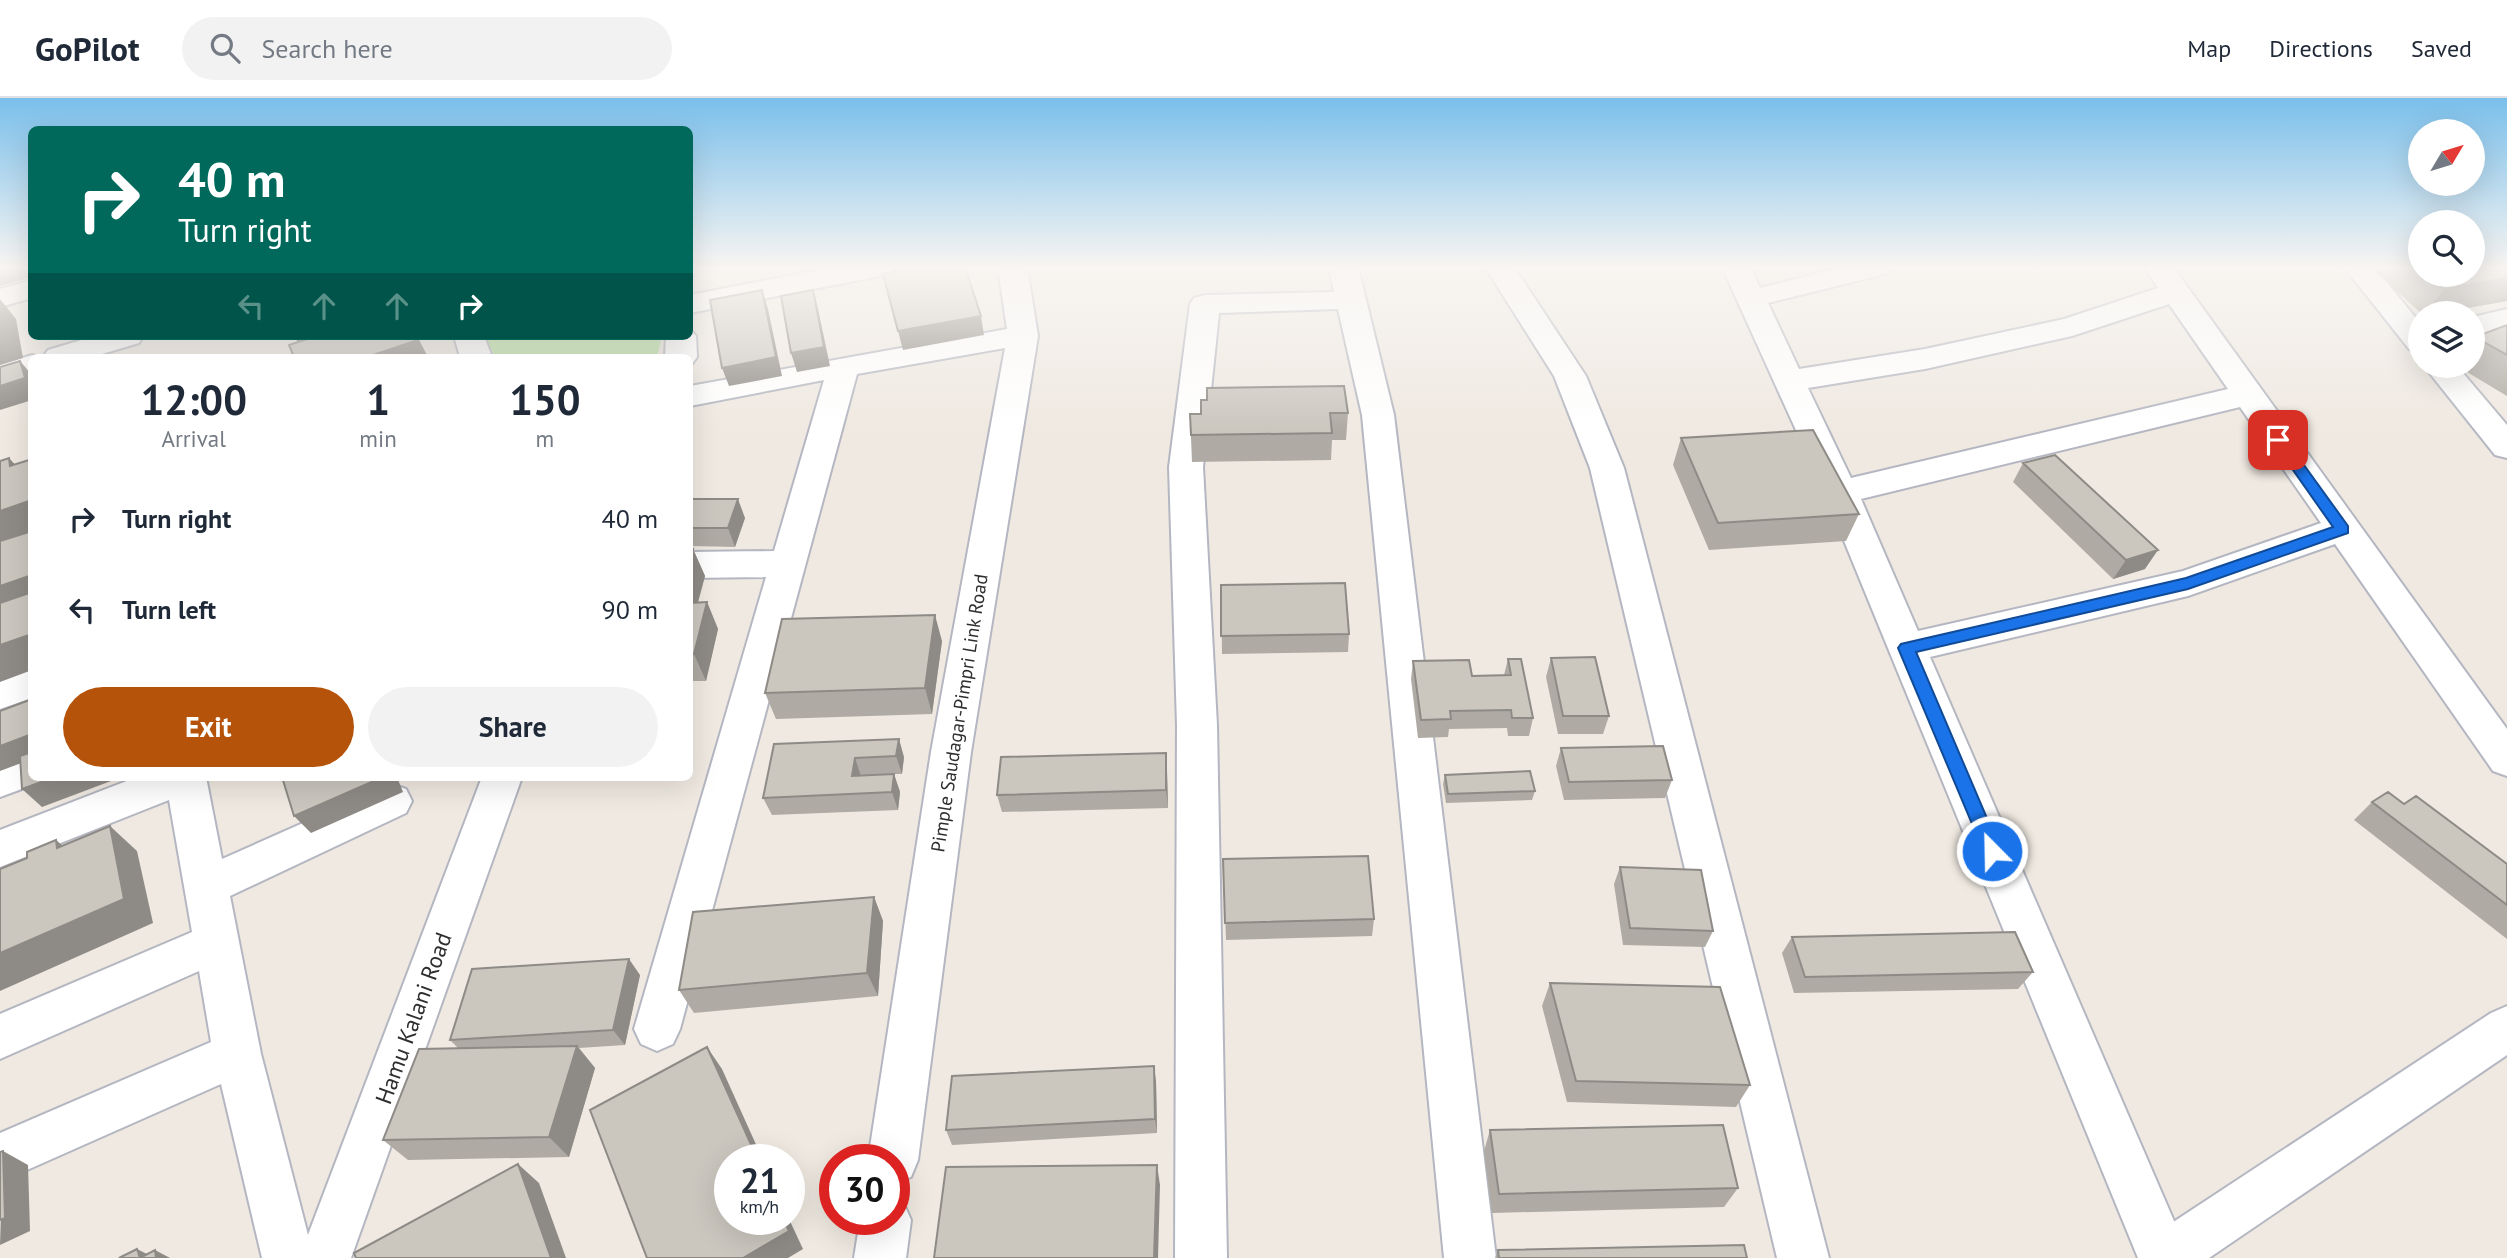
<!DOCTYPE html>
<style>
:root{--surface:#fff;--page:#f2f2f3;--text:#1f2937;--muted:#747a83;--line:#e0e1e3;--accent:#b45309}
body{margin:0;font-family:"PT Sans",sans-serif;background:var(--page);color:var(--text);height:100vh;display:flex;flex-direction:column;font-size:26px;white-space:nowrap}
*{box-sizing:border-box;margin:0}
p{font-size:23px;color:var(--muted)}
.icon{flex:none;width:38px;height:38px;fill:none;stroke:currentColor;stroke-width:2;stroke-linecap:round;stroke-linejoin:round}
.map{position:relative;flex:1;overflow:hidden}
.drawer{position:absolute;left:28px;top:256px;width:665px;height:427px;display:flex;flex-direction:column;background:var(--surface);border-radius:10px;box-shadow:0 7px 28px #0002}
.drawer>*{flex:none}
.banner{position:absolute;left:28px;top:28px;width:665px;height:214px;border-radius:10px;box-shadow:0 7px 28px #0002;background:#00695c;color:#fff;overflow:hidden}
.needle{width:46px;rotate:52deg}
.fabs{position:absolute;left:2408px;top:21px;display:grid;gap:14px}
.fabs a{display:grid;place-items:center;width:77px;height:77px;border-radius:50%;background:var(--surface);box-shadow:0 7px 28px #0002;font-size:35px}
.speed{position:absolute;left:714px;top:1046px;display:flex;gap:14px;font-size:35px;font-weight:700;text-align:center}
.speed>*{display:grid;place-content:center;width:91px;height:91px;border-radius:50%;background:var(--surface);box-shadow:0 7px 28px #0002;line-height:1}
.speed small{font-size:18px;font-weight:400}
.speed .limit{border:10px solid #d22;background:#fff;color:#111}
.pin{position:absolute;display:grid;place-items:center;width:60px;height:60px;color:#fff;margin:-30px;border-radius:14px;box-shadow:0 4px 10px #0006}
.me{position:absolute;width:77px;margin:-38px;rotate:337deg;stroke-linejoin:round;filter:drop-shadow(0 0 5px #0008)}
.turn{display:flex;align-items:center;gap:24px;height:147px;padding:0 35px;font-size:32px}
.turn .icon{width:91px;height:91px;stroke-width:2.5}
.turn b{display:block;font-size:49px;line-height:60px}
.lanes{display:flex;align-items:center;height:66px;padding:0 35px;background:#0003;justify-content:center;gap:35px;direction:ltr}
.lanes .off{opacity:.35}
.eta{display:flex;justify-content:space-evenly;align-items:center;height:119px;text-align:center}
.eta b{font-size:42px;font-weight:700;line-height:49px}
.primary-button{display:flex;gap:14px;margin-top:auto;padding:14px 35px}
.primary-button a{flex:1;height:80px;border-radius:42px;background:var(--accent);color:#fff;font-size:28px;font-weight:700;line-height:80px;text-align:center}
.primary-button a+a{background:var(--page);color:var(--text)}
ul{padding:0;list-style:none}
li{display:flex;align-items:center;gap:21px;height:91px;padding:0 35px}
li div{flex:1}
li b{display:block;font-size:26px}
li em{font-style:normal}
header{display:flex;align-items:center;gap:42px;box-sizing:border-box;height:98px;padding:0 35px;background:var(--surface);border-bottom:2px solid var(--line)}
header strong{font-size:33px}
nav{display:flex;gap:38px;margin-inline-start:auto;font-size:24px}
.search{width:490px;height:63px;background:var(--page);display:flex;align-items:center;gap:18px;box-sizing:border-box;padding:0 24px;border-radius:38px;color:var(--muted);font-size:26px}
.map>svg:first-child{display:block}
.green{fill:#b6e59e}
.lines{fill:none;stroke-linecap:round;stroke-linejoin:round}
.street-casing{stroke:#b4b7c1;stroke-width:4}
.secondary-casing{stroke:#b4b7c1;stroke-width:4}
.street{fill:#fff;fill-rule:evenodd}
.secondary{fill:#fff;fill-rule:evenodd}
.wall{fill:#afaba4}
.shaded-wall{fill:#8e8b86}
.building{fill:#cbc7bf;stroke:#8e8b86;stroke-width:2}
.route{fill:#1a73e8;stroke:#114b97;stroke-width:2}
.labels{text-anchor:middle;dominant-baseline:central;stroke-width:6;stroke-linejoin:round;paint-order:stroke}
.street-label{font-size:19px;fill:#2e2e2e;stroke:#fff}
.near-street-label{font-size:23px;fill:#2e2e2e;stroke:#fff}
</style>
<header>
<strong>GoPilot</strong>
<div class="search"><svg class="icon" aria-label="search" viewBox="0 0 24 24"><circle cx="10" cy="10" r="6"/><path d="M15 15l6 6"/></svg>Search here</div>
<nav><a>Map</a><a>Directions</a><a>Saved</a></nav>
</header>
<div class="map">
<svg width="2507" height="1160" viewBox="0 0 2507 1160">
<rect width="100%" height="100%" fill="#efe9e1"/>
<!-- green -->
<path class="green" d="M 485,238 L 662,238 L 657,259 L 495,259 Z"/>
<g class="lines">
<defs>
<path id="street" d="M 834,169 L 895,169 L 891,175 L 881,178 L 690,215 L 690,197 Z
M 998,169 L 1027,169 L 1038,238 L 971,654 L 918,1062 L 911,1079 L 894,1086 L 894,1062 L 868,1062 L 931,654 L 1005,250 L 857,276 L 680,931 L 673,946 L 657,953 L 641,946 L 634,931 L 766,479 L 690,480 L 690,454 L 774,453 L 824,282 L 690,308 L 690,288 L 1007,231 Z
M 1329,169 L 1358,169 L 1394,317 L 1496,1160 L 1444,1160 L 1362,317 L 1338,211 L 1219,215 L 1203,369 L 1217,627 L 1227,1160 L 1175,1160 L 1177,627 L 1169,369 L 1190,206 L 1194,200 L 1205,197 L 1334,194 Z
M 1485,169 L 1514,169 L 1586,278 L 1624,370 L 1829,1160 L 1777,1160 L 1590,370 L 1554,278 Z
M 1722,169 L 1751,169 L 1760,190 L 1842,169 L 1893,169 L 1889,175 L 1768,205 L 1799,271 L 1925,251 L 2064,221 L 2158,190 L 2144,169 L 2173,169 L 2507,631 L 2507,678 L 2493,673 L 2335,446 L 2188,498 L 1930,559 L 2190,1160 L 2138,1160 L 1824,394 ZM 2169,206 L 2228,291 L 1851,380 L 1808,290 L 1925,271 L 2072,238 ZM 2240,309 L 2321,425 L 2183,473 L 1918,533 L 1861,401 Z
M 2344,169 L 2374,169 L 2420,225 L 2420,253 L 2409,251 Z
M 32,182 L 32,200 L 0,209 L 0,191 Z
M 2507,211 L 2507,229 L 2473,237 L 2473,219 Z
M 690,231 L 696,238 L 697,259 L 692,266 L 690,266 L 690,259 L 665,259 L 666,238 L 690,238 Z
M 95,238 L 143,238 L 139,245 L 92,259 L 43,259 L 48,252 Z
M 454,238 L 484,238 L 492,259 L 460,259 Z
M 32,257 L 39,259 L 32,259 L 32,278 L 0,287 L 0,267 Z
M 2424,268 L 2457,268 L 2507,327 L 2507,360 L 2495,357 Z
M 32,570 L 32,600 L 0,611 L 0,581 Z
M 32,654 L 32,679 L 48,679 L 46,682 L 0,699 L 0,665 Z
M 137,679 L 206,679 L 222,761 L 391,686 L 406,691 L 412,703 L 406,715 L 230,798 L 261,956 L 308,1137 L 482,679 L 522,679 L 351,1160 L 262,1160 L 221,986 L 0,1084 L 0,1035 L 211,944 L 199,873 L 0,961 L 0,916 L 192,834 L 169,702 L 0,769 L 0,732 Z
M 894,1100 L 903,1104 L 911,1122 L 906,1160 L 854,1160 L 860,1122 L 894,1122 Z"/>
<path id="secondary" d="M 2507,908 L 2507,957 L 2209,1160 L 2138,1160 L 2146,1142 L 2491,915 Z"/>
</defs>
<!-- street casing -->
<use href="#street" class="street-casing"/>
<!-- secondary casing -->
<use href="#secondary" class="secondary-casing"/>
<!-- street -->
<use href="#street" class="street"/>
<!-- secondary -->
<use href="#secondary" class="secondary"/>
</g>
<!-- wall -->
<path class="wall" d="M 2370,169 L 2420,169 L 2420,177 L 2473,177 L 2507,180 L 2507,203 L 2439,215 L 2421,215 Z
M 2507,227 L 2507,298 L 2457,268 L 2473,268 L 2473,242 L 2475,239 Z
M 1348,315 L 1346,342 L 1332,342 L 1331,362 L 1192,364 L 1190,316 Z
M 1681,340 L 1859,416 L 1846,443 L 1709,452 L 1673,367 Z
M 2023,365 L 2145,471 L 2113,481 L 2013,384 Z
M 690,401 L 745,420 L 735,449 L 690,448 Z
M 693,451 L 705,478 L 698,505 L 707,504 L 718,531 L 706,583 L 690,583 L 690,452 Z
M 1221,487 L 1349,536 L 1348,554 L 1222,556 Z
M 942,543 L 932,616 L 776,621 L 765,595 Z
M 1551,560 L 1609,618 L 1603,636 L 1558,636 L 1546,579 Z
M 1508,561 L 1533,620 L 1529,638 L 1508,638 L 1507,630 L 1449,631 L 1448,639 L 1418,640 L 1411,581 L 1413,563 L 1472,578 L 1504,577 Z
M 774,646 L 904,659 L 902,676 L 894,676 L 900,694 L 898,712 L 772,717 L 763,700 Z
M 1561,650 L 1672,682 L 1665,700 L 1564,702 L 1556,668 Z
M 1167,673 L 1168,710 L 1002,714 L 997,697 Z
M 1445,677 L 1535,693 L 1532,702 L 1446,705 L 1443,686 Z
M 2372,704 L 2404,706 L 2507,766 L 2507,841 L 2354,722 Z
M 1223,761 L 1374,821 L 1372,838 L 1226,842 Z
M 1620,769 L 1713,833 L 1705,849 L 1623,847 L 1614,786 Z
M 874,799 L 883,823 L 878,898 L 694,915 L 679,892 Z
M 1792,839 L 2033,874 L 2018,891 L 1794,895 L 1782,855 Z
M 640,877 L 625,947 L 579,950 L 595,970 L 569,1059 L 408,1062 L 383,1042 L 458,950 L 450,942 Z
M 1550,885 L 1750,987 L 1736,1009 L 1567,1004 L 1542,908 Z
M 1156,983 L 1157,1035 L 952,1047 L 946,1032 Z
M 1490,1032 L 1738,1090 L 1724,1109 L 1492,1115 L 1484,1053 Z
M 1498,1152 L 1747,1160 L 1495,1160 Z"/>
<!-- shaded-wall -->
<path class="shaded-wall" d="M 0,169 L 32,169 L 32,179 L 0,188 Z
M 2507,180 L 2507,203 L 2439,215 L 2426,215 L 2444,191 Z
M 762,192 L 768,211 L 782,278 L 729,288 L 722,270 Z
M 813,192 L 818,211 L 830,268 L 797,274 L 791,255 Z
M 0,201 L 16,221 L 23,260 L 0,267 Z
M 981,218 L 984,237 L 903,252 L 898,233 Z
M 294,238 L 378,238 L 307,259 Z
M 416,238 L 417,238 L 428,259 L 367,259 Z
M 20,263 L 32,277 L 32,302 L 0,312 L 0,288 Z
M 9,360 L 32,385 L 10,368 Z
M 738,401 L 745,420 L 735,449 L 728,430 Z
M 32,402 L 32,438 L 0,449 L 0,413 Z
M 693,451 L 705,478 L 690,532 L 690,465 Z
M 2158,452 L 2145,471 L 2113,481 L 2126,462 Z
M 32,477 L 32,513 L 0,524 L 0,488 Z
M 707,504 L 718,531 L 706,583 L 694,556 Z
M 935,517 L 942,543 L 932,616 L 925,590 Z
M 32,536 L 32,572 L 0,584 L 0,547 Z
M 32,636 L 32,661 L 0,673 L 0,648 Z
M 899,641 L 904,659 L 902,676 L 896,658 Z
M 1166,655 L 1167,673 L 1168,710 L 1166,692 Z
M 855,660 L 861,678 L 852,678 Z
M 894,676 L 900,694 L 898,712 L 892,694 Z
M 55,679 L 111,679 L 111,683 L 42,709 L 22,691 Z
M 383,679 L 397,679 L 403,694 L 311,735 L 294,718 Z
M 110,728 L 137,753 L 153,825 L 0,893 L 0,855 Z
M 56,742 L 85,767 L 57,750 Z
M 874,799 L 883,823 L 878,898 L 867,875 Z
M 629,861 L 640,877 L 625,947 L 613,932 Z
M 577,948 L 595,970 L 569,1059 L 549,1039 Z
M 707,949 L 722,971 L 763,1062 L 758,1062 Z
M 1154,968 L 1156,983 L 1157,1035 L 1155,1021 Z
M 3,1053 L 28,1067 L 30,1133 L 0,1147 Z
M 518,1066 L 539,1085 L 566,1160 L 551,1160 Z
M 1157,1067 L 1160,1087 L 1158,1160 L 1154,1160 Z
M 789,1121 L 803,1151 L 788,1160 L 743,1160 L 784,1122 Z
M 137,1151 L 155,1160 L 140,1160 Z
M 155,1152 L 170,1160 L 156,1160 Z"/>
<!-- building -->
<path class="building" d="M 918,169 L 965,169 L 981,218 L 898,233 L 883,176 Z
M 2473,169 L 2507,169 L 2507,180 L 2444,191 L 2428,177 L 2473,177 Z
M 762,192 L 776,259 L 722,270 L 710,202 Z
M 813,192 L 824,249 L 791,255 L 781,198 Z
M 2507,227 L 2507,257 L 2475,239 Z
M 316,238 L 416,238 L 418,242 L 367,259 L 294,259 L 289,247 Z
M 20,263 L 25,280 L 0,288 L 0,269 Z
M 1344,288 L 1348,315 L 1330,315 L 1332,335 L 1191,337 L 1190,316 L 1201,316 L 1201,302 L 1207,302 L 1207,290 Z
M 1813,332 L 1859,416 L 1718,425 L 1681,340 Z
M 2055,357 L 2158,452 L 2126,462 L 2023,365 Z
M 9,360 L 10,368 L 32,361 L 32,402 L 0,413 L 0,363 Z
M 690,401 L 738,401 L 728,430 L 690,430 Z
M 32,433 L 32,477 L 0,488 L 0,443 Z
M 693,451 L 690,465 L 690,452 Z
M 1345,485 L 1349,536 L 1221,538 L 1221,487 Z
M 32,494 L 32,536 L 0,547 L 0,505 Z
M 707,504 L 694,556 L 690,556 L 690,505 Z
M 935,517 L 925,590 L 765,595 L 782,521 Z
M 1595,559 L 1609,618 L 1563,618 L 1551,560 Z
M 1508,561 L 1521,561 L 1533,620 L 1512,620 L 1511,612 L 1450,613 L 1451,621 L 1421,622 L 1413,563 L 1469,562 L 1472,578 L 1511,577 Z
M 32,601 L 32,636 L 0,648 L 0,613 Z
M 899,641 L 896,658 L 855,660 L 852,678 L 894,676 L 892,694 L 763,700 L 774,646 Z
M 1663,648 L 1672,682 L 1569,684 L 1561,650 Z
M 32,654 L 32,679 L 55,679 L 22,691 L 20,658 Z
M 1166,655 L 1166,692 L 997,697 L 1001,659 Z
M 1530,673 L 1535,693 L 1448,696 L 1445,677 Z
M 282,679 L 383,679 L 294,718 Z
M 2388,694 L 2404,706 L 2416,698 L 2507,766 L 2507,807 L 2372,704 Z
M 110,728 L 124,801 L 0,855 L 0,771 L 27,760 L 27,754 L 56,742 L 57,750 Z
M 1368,758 L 1374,821 L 1225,825 L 1223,761 Z
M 1620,769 L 1701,772 L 1713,833 L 1630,830 Z
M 874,799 L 867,875 L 679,892 L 693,814 Z
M 2015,834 L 2033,874 L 1805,879 L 1792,839 Z
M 629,861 L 613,932 L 450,942 L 472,871 Z
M 1550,885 L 1720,889 L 1750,987 L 1576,983 Z
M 577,948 L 549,1039 L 383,1042 L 419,951 Z
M 707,949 L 758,1062 L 730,1062 L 730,1122 L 784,1122 L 789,1133 L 743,1160 L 647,1160 L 590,1012 Z
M 1154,968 L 1155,1021 L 946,1032 L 952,978 Z
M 1723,1027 L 1738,1090 L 1499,1096 L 1490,1032 Z
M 3,1053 L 5,1120 L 0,1122 L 0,1054 Z
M 518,1066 L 551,1160 L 356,1160 L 354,1155 Z
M 1157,1067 L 1154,1160 L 934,1160 L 946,1069 Z
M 1744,1147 L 1747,1160 L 1499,1160 L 1498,1152 Z
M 137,1151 L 140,1160 L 155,1152 L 156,1160 L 119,1160 Z"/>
<!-- sky -->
<linearGradient id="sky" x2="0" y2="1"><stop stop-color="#7abfeb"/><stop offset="0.51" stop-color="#f8f5f2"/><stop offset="1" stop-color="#f8f5f2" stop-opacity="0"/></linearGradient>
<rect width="2507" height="332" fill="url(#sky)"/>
<!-- route -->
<path class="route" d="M 2278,337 L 2283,338 L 2348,428 L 2348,435 L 2188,491 L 1916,554 L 2001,753 L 1998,759 L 1986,759 L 1898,550 L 1901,546 L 2186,480 L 2333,429 L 2272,342 Z"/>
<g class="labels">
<!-- street labels -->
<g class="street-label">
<text transform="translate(959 615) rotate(-81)">Pimple Saudagar-Pimpri Link Road</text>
</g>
<!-- near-street labels -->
<g class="near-street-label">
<text transform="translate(413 920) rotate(-70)">Hamu Kalani Road</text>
</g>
</g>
</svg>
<div class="fabs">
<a><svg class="needle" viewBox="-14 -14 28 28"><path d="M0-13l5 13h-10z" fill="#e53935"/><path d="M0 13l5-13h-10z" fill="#747a83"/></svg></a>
<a><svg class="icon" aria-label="search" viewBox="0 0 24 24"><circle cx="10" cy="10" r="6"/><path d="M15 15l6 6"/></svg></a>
<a><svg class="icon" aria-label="layers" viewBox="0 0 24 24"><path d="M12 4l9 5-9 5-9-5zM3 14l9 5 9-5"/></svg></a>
</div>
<div class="speed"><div>21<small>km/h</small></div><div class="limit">30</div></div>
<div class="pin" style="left:2278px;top:342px;background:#d93025"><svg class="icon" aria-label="arrive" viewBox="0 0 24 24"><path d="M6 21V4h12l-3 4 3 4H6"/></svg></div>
<svg class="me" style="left:1992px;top:753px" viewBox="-20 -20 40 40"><circle r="17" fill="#1a73e8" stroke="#fff" stroke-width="3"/><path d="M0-11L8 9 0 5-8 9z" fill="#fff"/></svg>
<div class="banner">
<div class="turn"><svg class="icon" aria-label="right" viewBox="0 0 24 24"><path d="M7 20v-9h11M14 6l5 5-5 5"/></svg><div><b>40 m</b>Turn right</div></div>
<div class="lanes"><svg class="icon off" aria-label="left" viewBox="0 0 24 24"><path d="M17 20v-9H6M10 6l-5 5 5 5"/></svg><svg class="icon off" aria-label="ahead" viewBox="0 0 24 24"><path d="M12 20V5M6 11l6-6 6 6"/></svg><svg class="icon off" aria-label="ahead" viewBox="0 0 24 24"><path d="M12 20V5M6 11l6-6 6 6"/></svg><svg class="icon" aria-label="right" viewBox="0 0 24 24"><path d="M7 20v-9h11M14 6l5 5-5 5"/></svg></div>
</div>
<section class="drawer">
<div class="eta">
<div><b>12:00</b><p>Arrival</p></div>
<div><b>1</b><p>min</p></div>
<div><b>150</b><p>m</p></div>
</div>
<ul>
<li><svg class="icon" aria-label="right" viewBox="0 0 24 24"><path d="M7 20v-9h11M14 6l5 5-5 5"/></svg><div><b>Turn right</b></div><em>40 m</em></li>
<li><svg class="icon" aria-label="left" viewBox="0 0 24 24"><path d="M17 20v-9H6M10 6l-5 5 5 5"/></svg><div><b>Turn left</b></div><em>90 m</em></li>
</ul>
<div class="primary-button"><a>Exit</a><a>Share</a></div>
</section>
</div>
